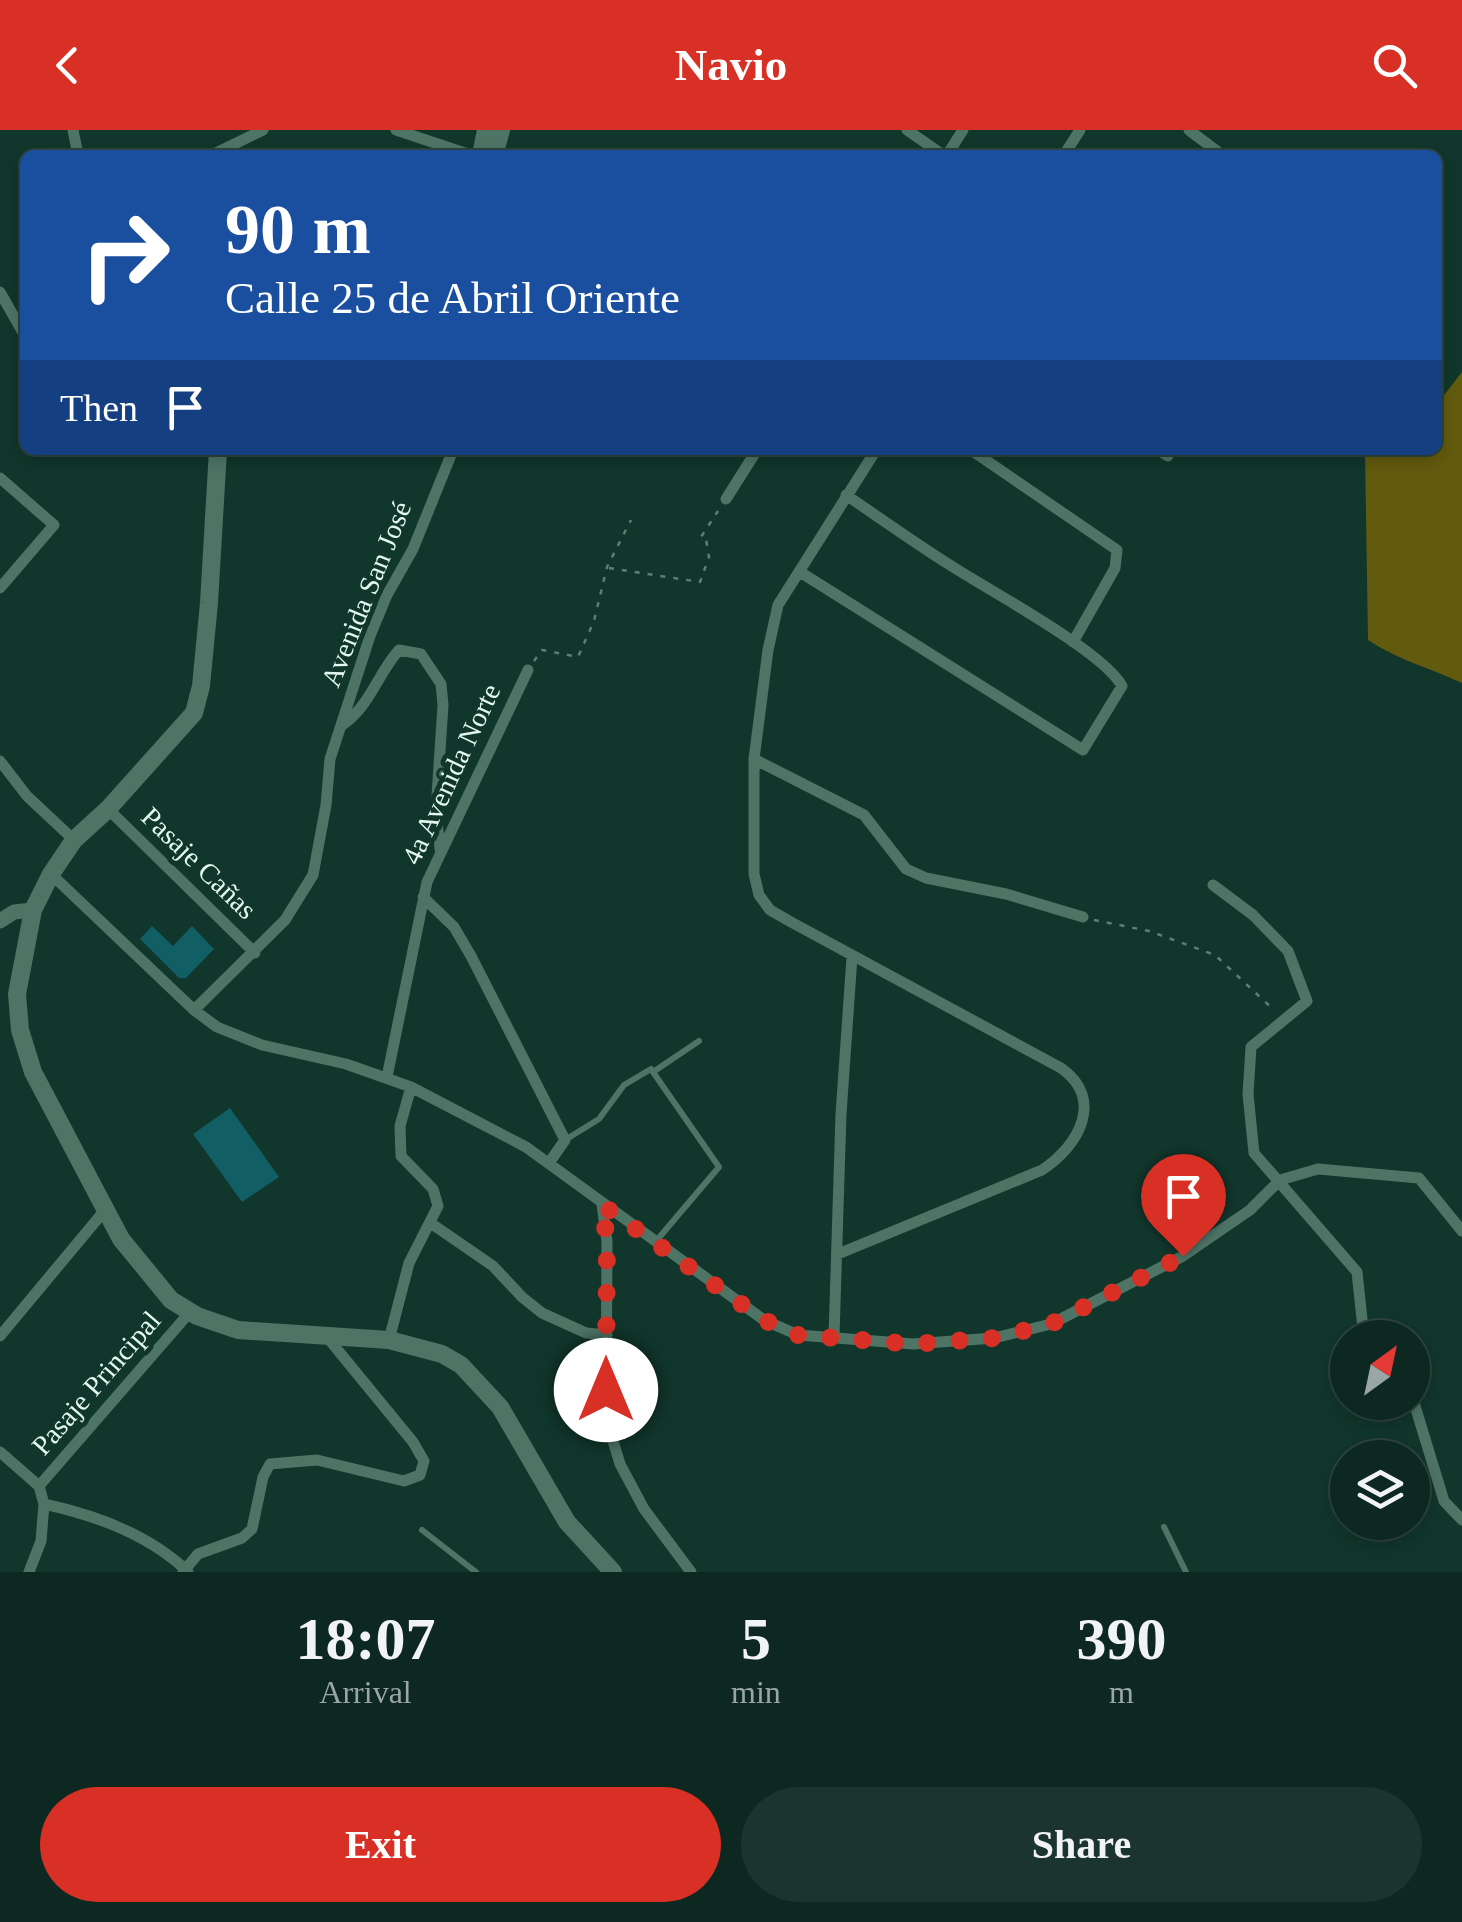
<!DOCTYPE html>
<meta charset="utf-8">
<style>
:root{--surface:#0d2820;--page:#1b342d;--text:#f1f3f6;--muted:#9aa6a5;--line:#2d443e;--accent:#d93025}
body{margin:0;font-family:Georgia,serif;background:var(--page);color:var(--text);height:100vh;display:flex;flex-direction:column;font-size:38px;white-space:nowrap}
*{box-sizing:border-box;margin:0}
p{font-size:32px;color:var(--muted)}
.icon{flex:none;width:55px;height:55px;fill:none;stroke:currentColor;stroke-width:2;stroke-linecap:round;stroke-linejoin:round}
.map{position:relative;height:1442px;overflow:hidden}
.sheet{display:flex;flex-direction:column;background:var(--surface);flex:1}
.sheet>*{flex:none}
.hud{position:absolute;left:20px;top:20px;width:1422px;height:305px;border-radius:15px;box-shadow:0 5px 15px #0003,0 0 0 2px var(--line);background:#1a4fa0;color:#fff;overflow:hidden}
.needle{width:65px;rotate:33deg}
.buttons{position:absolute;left:1330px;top:1190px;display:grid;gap:20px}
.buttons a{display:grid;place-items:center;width:100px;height:100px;border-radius:50%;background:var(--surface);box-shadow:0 5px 15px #0003,0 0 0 2px var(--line);font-size:50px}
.pin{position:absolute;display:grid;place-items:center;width:85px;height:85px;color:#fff;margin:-102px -42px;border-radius:50% 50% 50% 0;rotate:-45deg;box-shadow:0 0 10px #0007}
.pin .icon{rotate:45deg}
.me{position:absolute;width:110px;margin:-55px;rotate:0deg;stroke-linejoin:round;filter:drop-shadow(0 0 8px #0008)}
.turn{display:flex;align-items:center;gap:35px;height:210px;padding:0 40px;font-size:45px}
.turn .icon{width:130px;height:130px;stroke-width:2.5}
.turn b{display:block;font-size:70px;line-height:85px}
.then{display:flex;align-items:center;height:95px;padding:0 40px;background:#0003;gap:20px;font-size:38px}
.eta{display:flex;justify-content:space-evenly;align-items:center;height:170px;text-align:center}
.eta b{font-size:60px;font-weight:600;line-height:70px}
.primary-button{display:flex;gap:20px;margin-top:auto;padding:20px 40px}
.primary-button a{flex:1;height:115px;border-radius:60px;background:var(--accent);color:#fff;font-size:40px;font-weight:600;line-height:115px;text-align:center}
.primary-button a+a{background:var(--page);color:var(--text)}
header{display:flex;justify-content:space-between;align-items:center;height:130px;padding:0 40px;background:var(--accent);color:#fff;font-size:45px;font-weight:600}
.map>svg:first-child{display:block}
.green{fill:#625a0d}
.building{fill:#115e65}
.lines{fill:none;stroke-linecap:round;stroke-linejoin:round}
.path{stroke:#5f7e74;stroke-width:2.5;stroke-dasharray:5 8;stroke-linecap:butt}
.service{stroke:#4e7466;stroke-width:6}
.minor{stroke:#4e7466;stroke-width:11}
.tertiary{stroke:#4e7466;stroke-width:15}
.secondary{stroke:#4e7466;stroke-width:18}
.route{stroke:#d93025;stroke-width:18;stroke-dasharray:0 32.4}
.labels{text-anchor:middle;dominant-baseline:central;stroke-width:10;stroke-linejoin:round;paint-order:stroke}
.street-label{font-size:28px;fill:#e3f8f0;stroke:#11362b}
</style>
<header><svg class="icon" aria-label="back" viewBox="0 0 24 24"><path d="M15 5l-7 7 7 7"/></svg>Navio<svg class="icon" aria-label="search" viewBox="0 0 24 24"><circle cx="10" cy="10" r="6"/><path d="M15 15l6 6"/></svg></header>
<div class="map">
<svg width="1462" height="1442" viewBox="0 0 1462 1442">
<rect width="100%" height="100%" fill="#11362b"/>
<!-- green -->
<path class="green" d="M 1462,242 L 1462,553 C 1430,538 1398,530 1368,510 L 1365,322 L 1438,320 L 1438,273 Z"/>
<!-- building -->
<path class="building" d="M 152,796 L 173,816 L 192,796 L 214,819 L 186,848 L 179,848 L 140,809 Z
M 230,978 L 279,1047 L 242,1072 L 193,1004 Z"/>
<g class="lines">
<!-- path -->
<path class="path" d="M 609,438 L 700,452 L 709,427 L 706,409 L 701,407 L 718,381
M 534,531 L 542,520 L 578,527 L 594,491 L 607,437 L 631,390
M 1094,790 L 1149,801 L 1215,825 L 1274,880"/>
<!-- service -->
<path class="service" d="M 653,942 L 719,1037 L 657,1110
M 565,1010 L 599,989 L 624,955 L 651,939 L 653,942 L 699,911
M 1164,1397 L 1186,1442
M 422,1400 L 476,1442"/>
<!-- minor -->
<path class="minor" d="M 73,0 L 78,25
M 396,0 L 471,25
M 907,0 L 943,25
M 1189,0 L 1222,25
M 212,25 L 263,0
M 947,25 L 963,0
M 1064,25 L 1080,0
M 0,162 L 25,206
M 971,320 L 1117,420 L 1115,438 L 1073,512
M 1158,320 L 1168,326
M 0,348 L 54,395 L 0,458
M 726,369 L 757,320
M 800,442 L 1083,620 L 1122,556 C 1103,521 988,460 950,435 C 915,413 880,388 846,365
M 342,595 C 369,578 378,543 399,520 L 421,524 L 441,554 L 443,575 L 436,681 L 440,719
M 754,629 L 864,685 L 906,739 L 926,748 L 1006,764 L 1083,787
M 0,631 L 27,666 L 74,710
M 108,679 L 255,823
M 51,744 L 194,880 L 217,897 L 262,915 L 346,934 L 411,957 L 526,1017 L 764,1190 L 798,1205 L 913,1214 L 994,1208 L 1051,1194 L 1183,1126 L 1250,1080 L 1280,1050 L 1318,1039 L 1419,1048 L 1462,1101
M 1213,755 L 1253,785 L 1288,821 L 1307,871 L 1251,917 L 1248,964 L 1254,1023 L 1357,1142 L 1364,1208
M 423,767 L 454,797 L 471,826 L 565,1010 L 549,1033
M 194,880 L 285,790 L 313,745 L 326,675 L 330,629 L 370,506 L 387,465 L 413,419 L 453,320
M 387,947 L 427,752 L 528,540
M 602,1075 L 607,1111 L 606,1288 L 620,1334 L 644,1379 L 691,1442
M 432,1094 L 493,1136 L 522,1167 L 542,1183 L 586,1203 L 607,1205
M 838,1124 L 1042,1040 C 1079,1016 1105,969 1061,938 L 791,792 L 770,780 L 759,765 L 754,744 L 754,629 L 768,520 L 778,475 L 876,320
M 0,1206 L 105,1080
M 834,1206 L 841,984 L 852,827
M 389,1210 L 409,1133 L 438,1076 L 433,1059 L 401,1026 L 400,996 L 411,957
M 1412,1266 L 1444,1371 L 1462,1390
M 0,1322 L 39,1356 L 44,1374 C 95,1385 150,1405 188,1442
M 39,1356 L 190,1182
M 29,1442 L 41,1411 L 44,1374
M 183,1442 L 198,1424 L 242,1408 L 252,1399 L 263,1347 L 270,1334 L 317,1330 L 404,1351 L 420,1345 L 424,1331 L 413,1312 L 327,1207"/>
<!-- tertiary -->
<path class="tertiary" d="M 0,791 L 14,782 L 33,780"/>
<!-- secondary -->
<path class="secondary" d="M 481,25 L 486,0
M 485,25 L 497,15 L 501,0
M 218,320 L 209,473 L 201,556 L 194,583 L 108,679 L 74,710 L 51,744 L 33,780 L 17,864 L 20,900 L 33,942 L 121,1109 L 171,1170 L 197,1186 L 238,1200 L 389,1210 L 442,1224 L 461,1235 L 500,1277 L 567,1392 L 613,1442"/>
</g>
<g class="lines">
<!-- route -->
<path class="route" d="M 606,1260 L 607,1111 L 602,1075 L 764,1190 L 798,1205 L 913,1214 L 994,1208 L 1051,1194 L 1183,1126"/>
</g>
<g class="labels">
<!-- street labels -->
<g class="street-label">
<text transform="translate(366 464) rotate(-68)">Avenida San José</text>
<text transform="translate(451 644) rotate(-65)">4a Avenida Norte</text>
<text transform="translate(199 733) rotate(44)">Pasaje Cañas</text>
<text transform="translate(96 1253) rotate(-49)">Pasaje Principal</text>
</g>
</g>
</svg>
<div class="buttons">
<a><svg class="needle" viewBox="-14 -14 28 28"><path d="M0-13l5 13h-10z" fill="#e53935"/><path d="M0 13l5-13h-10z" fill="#9aa6a5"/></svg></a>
<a><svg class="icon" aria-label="layers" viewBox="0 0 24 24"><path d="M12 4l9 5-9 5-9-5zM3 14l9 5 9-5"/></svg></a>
</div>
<div class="pin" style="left:1183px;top:1126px;background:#d93025"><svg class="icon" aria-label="arrive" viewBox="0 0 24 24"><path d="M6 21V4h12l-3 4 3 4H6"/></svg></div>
<svg class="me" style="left:606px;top:1260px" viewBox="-20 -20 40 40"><circle r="19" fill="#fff"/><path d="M0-13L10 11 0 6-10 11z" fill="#d93025"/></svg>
<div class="hud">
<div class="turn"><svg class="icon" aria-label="right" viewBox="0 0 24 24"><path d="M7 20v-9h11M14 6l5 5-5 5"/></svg><div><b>90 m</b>Calle 25 de Abril Oriente</div></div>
<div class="then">Then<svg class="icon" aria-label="arrive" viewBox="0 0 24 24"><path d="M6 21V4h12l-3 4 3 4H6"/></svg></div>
</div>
</div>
<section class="sheet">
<div class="eta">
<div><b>18:07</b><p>Arrival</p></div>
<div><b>5</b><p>min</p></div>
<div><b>390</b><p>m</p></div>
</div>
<div class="primary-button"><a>Exit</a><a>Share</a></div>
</section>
